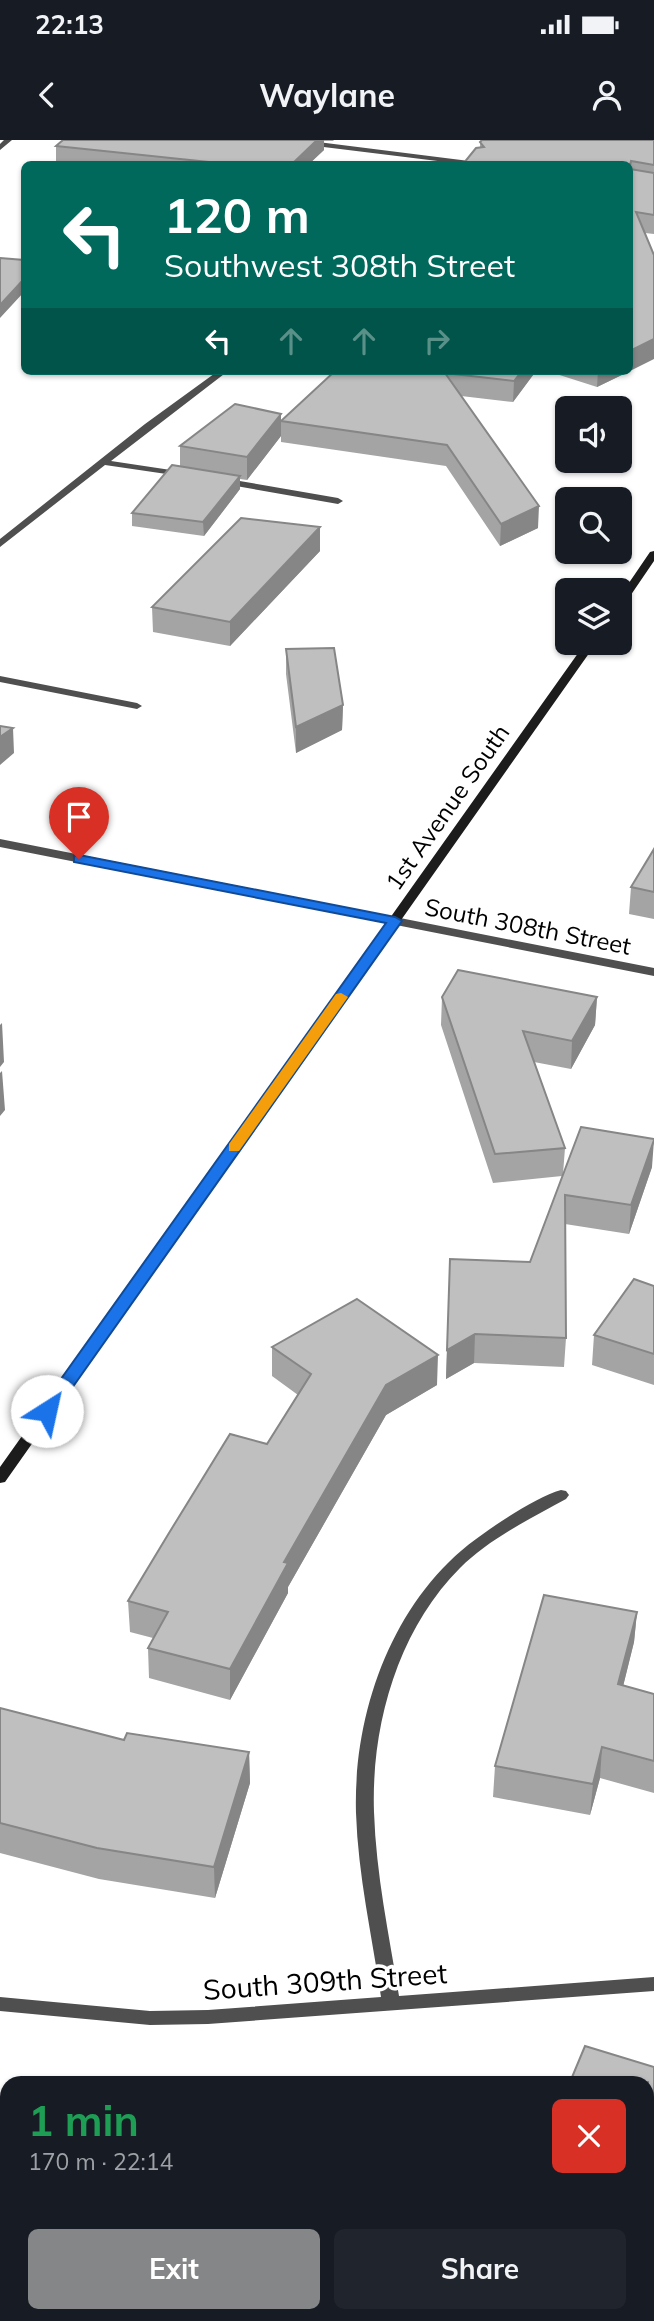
<!DOCTYPE html>
<meta charset="utf-8">
<style>
:root{--surface:#171b24;--page:#20242c;--text:#f1f3f6;--muted:#9ea1a6;--accent:#858687}
body{margin:0;font-family:Mulish,sans-serif;background:var(--page);color:var(--text);height:100vh;display:flex;flex-direction:column;font-size:26px;white-space:nowrap}
*{box-sizing:border-box;margin:0}
p{font-size:23px;color:var(--muted)}
.icon{flex:none;width:38px;height:38px;fill:none;stroke:currentColor;stroke-width:2;stroke-linecap:round;stroke-linejoin:round}
.map{position:relative;flex:1;overflow:hidden}
.panel{position:absolute;left:0px;top:1936px;width:654px;height:247px;display:flex;flex-direction:column;background:var(--surface);border-radius:21px 21px 0 0;box-shadow:0 2px 5px #0004}
.panel>*{flex:none}
.top-card{position:absolute;left:21px;top:21px;width:612px;height:214px;border-radius:10px;box-shadow:0 2px 5px #0004;background:#00695c;color:#fff;overflow:hidden}
.tools{position:absolute;left:555px;top:256px;display:grid;gap:14px}
.tools a{display:grid;place-items:center;width:77px;height:77px;border-radius:10px;background:var(--surface);box-shadow:0 2px 5px #0004;font-size:35px}
.pin{position:absolute;display:grid;place-items:center;width:60px;height:60px;color:#fff;margin:-72px -30px;border-radius:50% 50% 50% 0;rotate:-45deg;box-shadow:0 0 7px #0007}
.pin .icon{rotate:45deg}
.me{position:absolute;width:77px;margin:-38px;rotate:35deg;stroke-linejoin:round;filter:drop-shadow(0 0 5px #0008)}
.turn{display:flex;align-items:center;gap:24px;height:147px;padding:0 28px;font-size:32px}
.turn .icon{width:91px;height:91px;stroke-width:2.5}
.turn b{display:block;font-size:49px;line-height:60px}
.lanes{display:flex;align-items:center;height:66px;padding:0 28px;background:#0003;justify-content:center;gap:35px;direction:ltr}
.lanes .off{opacity:.35}
.round{display:grid;place-items:center;flex:none;width:74px;height:74px;border-radius:10px;background:var(--page)}
.overview{display:flex;align-items:center;justify-content:space-between;height:119px;padding:0 28px}
h1{font-size:42px;font-weight:700;line-height:52px;color:#1e9e55}
.button{display:flex;gap:14px;margin-top:auto;padding:14px 28px}
.button a{flex:1;height:80px;border-radius:10px;background:var(--accent);color:#fff;font-size:28px;font-weight:700;line-height:80px;text-align:center}
.button a+a{background:var(--page);color:var(--text)}
.status{display:flex;justify-content:space-between;align-items:center;height:49px;padding:0 35px;background:var(--surface);direction:ltr}
.status svg{height:19px;fill:currentColor}
header{display:flex;justify-content:space-between;align-items:center;height:91px;padding:0 28px;background:var(--surface);font-size:32px;font-weight:700}
.map>svg:first-child{display:block}
.green{fill:#d6d6d6}
.lines{fill:none;stroke-linecap:round;stroke-linejoin:round}
.minor{fill:#4f4f4f;fill-rule:evenodd}
.tertiary{fill:#4f4f4f;fill-rule:evenodd}
.secondary{fill:#1c1c1c;fill-rule:evenodd}
.wall{fill:#a4a4a4}
.shaded-wall{fill:#868686}
.building{fill:#bfbfbf;stroke:#868686;stroke-width:2}
.route{fill:#1a73e8;stroke:#114b97;stroke-width:2}
.slow{fill:#f59e0b}
.labels{text-anchor:middle;dominant-baseline:central;stroke-width:7;stroke-linejoin:round;paint-order:stroke}
.street-label{font-size:24px;fill:#000;stroke:#fff}
.near-street-label{font-size:28px;fill:#000;stroke:#fff}
</style>
<div class="status"><b>22:13</b><svg viewBox="0 0 49 12"><path d="M0 12V9h3v3zM5 12V6h3v6zM10 12V3h3v9zM15 12V0h3v12zM26 1h20v11H26zM47 4h2v5h-2z"/></svg></div>
<header><svg class="icon" aria-label="back" viewBox="0 0 24 24"><path d="M15 5l-7 7 7 7"/></svg>Waylane<svg class="icon" aria-label="person" viewBox="0 0 24 24"><circle cx="12" cy="8" r="4"/><path d="M4 21q1-7 8-7t8 7"/></svg></header>
<div class="map">
<svg width="654" height="2181" viewBox="0 0 654 2181">
<rect width="100%" height="100%" fill="#fff"/>
<!-- green -->
<path class="green" d="M 0,2020 L 7,2022 L 7,2175 L 487,2175 L 505,2181 L 0,2181 Z"/>
<g class="lines">
<!-- minor -->
<path class="minor" d="M 4,0 L 12,0 L 0,10 L 0,4 Z
M 279,0 L 302,0 L 477,22 L 481,24 L 462,24 L 283,2 Z
M 218,231 L 228,231 L 111,321 L 184,332 L 189,335 L 187,337 L 105,325 L 0,407 L 0,399 L 145,284 Z
M 222,338 L 338,358 L 343,361 L 338,364 L 219,343 L 219,339 Z
M 0,536 L 137,563 L 142,566 L 137,569 L 0,542 Z
M 395,777 L 654,828 L 654,836 L 391,784 L 389,781 Z
M 561,1350 L 566,1351 L 569,1355 L 566,1359 C 530,1379 490,1398 460,1428 C 398,1490 371,1585 374,1672 C 376,1734 389,1795 399,1856 L 654,1837 L 654,1851 L 208,1884 L 150,1885 L 0,1871 L 0,1857 L 150,1871 L 208,1870 L 381,1857 C 372,1796 358,1735 356,1673 C 353,1569 395,1454 483,1394 C 502,1380 539,1356 561,1350 Z"/>
<!-- tertiary -->
<path class="tertiary" d="M 0,699 L 395,777 L 401,781 L 395,785 L 0,707 Z"/>
<!-- secondary -->
<path class="secondary" d="M 654,411 L 654,421 L 624,465 L 620,466 L 620,456 L 650,412 Z
M 586,502 L 597,502 L 5,1342 L 0,1343 L 0,1327 Z"/>
</g>
<!-- wall -->
<path class="wall" d="M 63,0 L 334,0 L 333,1 L 324,1 L 324,10 L 309,24 L 75,24 L 56,23 L 56,6 Z
M 654,0 L 654,94 L 645,93 L 480,7 L 480,2 Z
M 109,231 L 136,231 L 131,235 Z
M 335,231 L 536,231 L 513,262 L 461,256 L 538,388 L 500,406 L 446,326 L 281,302 L 281,281 Z
M 547,231 L 630,231 L 597,247 Z
M 281,296 L 247,340 L 240,339 L 240,349 L 204,396 L 132,386 L 132,373 L 180,327 L 180,306 Z
M 320,387 L 320,411 L 230,506 L 153,492 L 152,467 Z
M 286,509 L 343,565 L 342,590 L 296,613 L 286,534 Z
M 654,709 L 654,779 L 629,774 L 631,747 Z
M 442,857 L 597,857 L 595,885 L 571,929 L 534,922 L 565,1008 L 563,1034 L 652,1027 L 629,1094 L 565,1084 L 566,1198 L 564,1227 L 474,1223 L 446,1239 L 450,1119 L 530,1122 L 562,1036 L 493,1043 L 441,885 Z
M 654,1146 L 654,1245 L 592,1225 L 594,1195 Z
M 272,1207 L 437,1245 L 386,1275 L 288,1447 L 288,1453 L 230,1560 L 149,1538 L 148,1508 L 153,1498 L 130,1492 L 128,1461 L 267,1304 L 298,1255 L 272,1236 Z
M 637,1472 L 634,1502 L 623,1546 L 654,1554 L 654,1653 L 600,1638 L 590,1675 L 493,1657 L 495,1626 Z
M 0,1568 L 124,1600 L 249,1612 L 250,1643 L 215,1758 L 99,1739 L 0,1713 Z
M 654,1927 L 654,2099 L 648,2097 L 648,1942 Z"/>
<!-- shaded-wall -->
<path class="shaded-wall" d="M 317,0 L 324,0 L 324,10 L 309,24 L 292,24 Z
M 24,139 L 24,152 L 0,178 L 0,165 Z
M 654,199 L 654,219 L 630,231 L 630,211 Z
M 522,231 L 536,231 L 513,262 L 514,241 Z
M 598,231 L 630,231 L 597,247 Z
M 281,274 L 281,296 L 247,340 L 247,317 Z
M 240,336 L 240,349 L 204,396 L 203,382 Z
M 539,366 L 538,388 L 500,406 L 501,384 Z
M 320,387 L 320,411 L 230,506 L 230,482 Z
M 343,565 L 342,590 L 296,613 L 296,587 Z
M 13,588 L 14,613 L 0,625 L 0,597 Z
M 597,857 L 595,885 L 571,929 L 572,901 Z
M 2,883 L 4,922 L 0,927 L 0,885 Z
M 2,931 L 5,970 L 0,976 L 0,933 Z
M 654,1000 L 652,1027 L 629,1094 L 631,1065 Z
M 475,1194 L 474,1223 L 446,1239 L 447,1210 Z
M 438,1215 L 437,1245 L 386,1275 L 288,1447 L 288,1453 L 230,1560 L 230,1529 L 284,1422 L 386,1245 Z
M 637,1472 L 634,1502 L 616,1575 L 618,1544 Z
M 602,1607 L 600,1638 L 590,1675 L 593,1644 Z
M 249,1612 L 250,1643 L 215,1758 L 214,1727 Z"/>
<!-- building -->
<path class="building" d="M 63,0 L 317,0 L 292,24 L 228,24 L 56,6 Z
M 482,0 L 654,0 L 654,25 L 631,21 L 630,26 L 630,24 L 463,24 L 476,8 L 484,7 L 480,2 Z
M 630,29 L 654,33 L 654,75 L 636,72 L 654,115 L 654,199 L 630,211 Z
M 0,118 L 24,120 L 24,139 L 0,165 Z
M 335,231 L 522,231 L 514,241 L 445,233 L 539,366 L 501,384 L 447,305 L 281,281 Z
M 235,264 L 281,274 L 247,317 L 180,306 Z
M 172,325 L 240,336 L 203,382 L 132,373 Z
M 241,378 L 320,387 L 230,482 L 152,467 Z
M 334,508 L 343,565 L 296,587 L 286,509 Z
M 0,586 L 13,588 L 0,597 Z
M 654,709 L 654,752 L 631,747 Z
M 458,830 L 597,857 L 572,901 L 523,891 L 565,1008 L 495,1014 L 442,857 Z
M 581,987 L 654,999 L 654,1000 L 631,1065 L 565,1055 L 566,1198 L 475,1194 L 447,1210 L 450,1119 L 530,1122 Z
M 634,1139 L 654,1146 L 654,1214 L 594,1195 Z
M 357,1159 L 438,1215 L 386,1245 L 284,1422 L 288,1423 L 230,1529 L 148,1508 L 168,1472 L 128,1461 L 169,1393 L 230,1294 L 267,1304 L 311,1234 L 272,1207 Z
M 544,1455 L 637,1472 L 618,1544 L 654,1554 L 654,1621 L 602,1607 L 593,1644 L 495,1626 Z
M 0,1568 L 124,1600 L 127,1593 L 249,1612 L 214,1727 L 97,1708 L 0,1683 Z
M 585,1906 L 654,1927 L 654,2067 L 648,2064 L 648,1942 L 570,1942 Z"/>
<!-- route -->
<path class="route" d="M 79,715 L 395,777 L 402,781 L 53,1275 L 47,1277 L 39,1271 L 41,1267 L 386,783 L 74,722 L 74,716 Z"/>
<!-- slow -->
<path class="slow" d="M 341,853 L 348,857 L 239,1011 L 229,1011 L 229,1004 L 336,854 Z"/>
<g class="labels">
<!-- street labels -->
<g class="street-label">
<text transform="translate(447 667) rotate(-55)">1st Avenue South</text>
<text transform="translate(528 786) rotate(11)">South 308th Street</text>
</g>
<!-- near-street labels -->
<g class="near-street-label">
<text transform="translate(325 1841) rotate(-4)">South 309th Street</text>
</g>
</g>
</svg>
<div class="tools">
<a><svg class="icon" aria-label="sound" viewBox="0 0 24 24"><path d="M4 9h4l5-4v14l-5-4H4zM17 9q2 3 0 6"/></svg></a>
<a><svg class="icon" aria-label="search" viewBox="0 0 24 24"><circle cx="10" cy="10" r="6"/><path d="M15 15l6 6"/></svg></a>
<a><svg class="icon" aria-label="layers" viewBox="0 0 24 24"><path d="M12 4l9 5-9 5-9-5zM3 14l9 5 9-5"/></svg></a>
</div>
<div class="pin" style="left:79px;top:719px;background:#d93025"><svg class="icon" aria-label="arrive" viewBox="0 0 24 24"><path d="M6 21V4h12l-3 4 3 4H6"/></svg></div>
<svg class="me" style="left:47px;top:1271px" viewBox="-20 -20 40 40"><circle r="19" fill="#fff"/><path d="M0-13L10 11 0 6-10 11z" fill="#1a73e8"/></svg>
<div class="top-card">
<div class="turn"><svg class="icon" aria-label="left" viewBox="0 0 24 24"><path d="M17 20v-9H6M10 6l-5 5 5 5"/></svg><div><b>120 m</b>Southwest 308th Street</div></div>
<div class="lanes"><svg class="icon" aria-label="left" viewBox="0 0 24 24"><path d="M17 20v-9H6M10 6l-5 5 5 5"/></svg><svg class="icon off" aria-label="ahead" viewBox="0 0 24 24"><path d="M12 20V5M6 11l6-6 6 6"/></svg><svg class="icon off" aria-label="ahead" viewBox="0 0 24 24"><path d="M12 20V5M6 11l6-6 6 6"/></svg><svg class="icon off" aria-label="right" viewBox="0 0 24 24"><path d="M7 20v-9h11M14 6l5 5-5 5"/></svg></div>
</div>
<section class="panel">
<div class="overview"><div><h1>1 min</h1><p>170 m · 22:14</p></div><a class="round" style="background:#d93025;color:#fff"><svg class="icon" aria-label="close" viewBox="0 0 24 24"><path d="M6 6l12 12M18 6L6 18"/></svg></a></div>
<div class="button"><a>Exit</a><a>Share</a></div>
</section>
</div>
